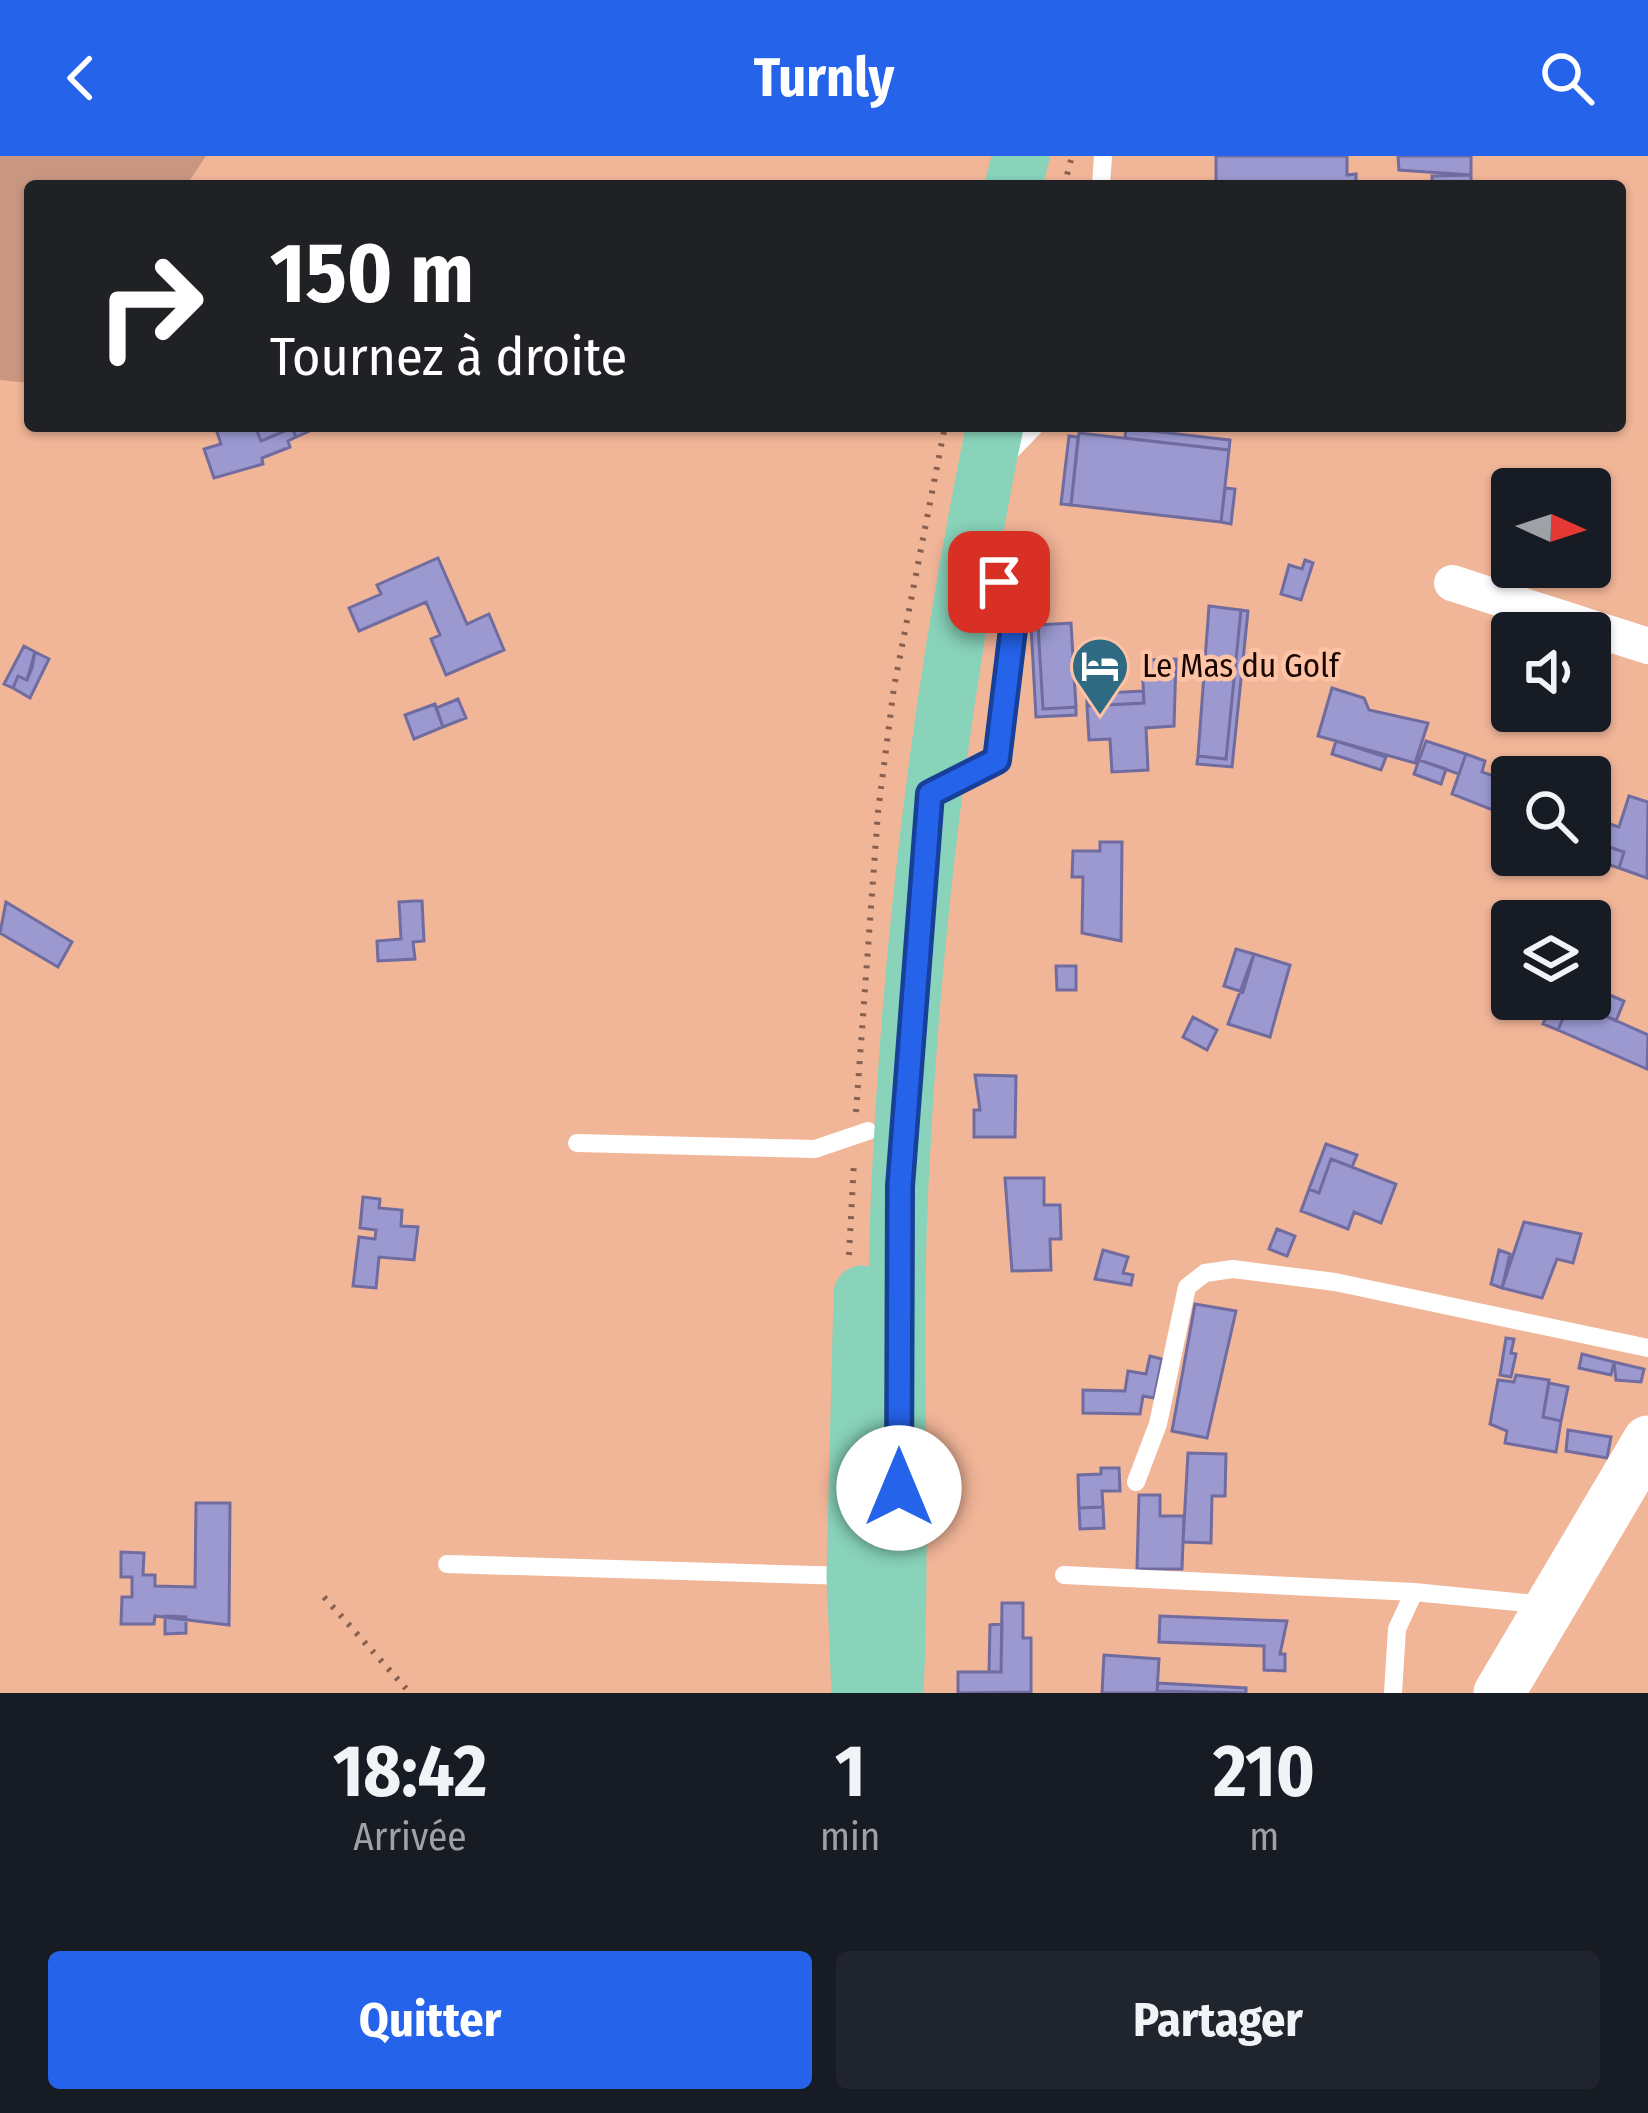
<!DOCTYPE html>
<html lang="fr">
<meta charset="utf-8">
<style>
:root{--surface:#171b24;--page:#20242c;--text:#f1f3f6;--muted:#9ea1a6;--accent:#2563eb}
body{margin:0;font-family:"Fira Sans Condensed",sans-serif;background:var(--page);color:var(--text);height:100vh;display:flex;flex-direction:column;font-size:45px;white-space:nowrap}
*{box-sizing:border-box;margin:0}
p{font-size:39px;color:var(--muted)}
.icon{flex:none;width:66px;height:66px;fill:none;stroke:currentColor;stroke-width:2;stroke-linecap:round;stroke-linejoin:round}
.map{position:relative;height:1537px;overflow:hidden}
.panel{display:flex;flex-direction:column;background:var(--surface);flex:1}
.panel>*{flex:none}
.banner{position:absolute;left:24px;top:24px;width:1602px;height:252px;border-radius:12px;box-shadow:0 3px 9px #0004;background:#202124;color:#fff;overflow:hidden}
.needle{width:78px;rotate:93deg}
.tools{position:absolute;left:1491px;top:312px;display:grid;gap:24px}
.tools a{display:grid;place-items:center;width:120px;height:120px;border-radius:12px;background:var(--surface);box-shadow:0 3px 9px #0004;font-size:60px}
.pin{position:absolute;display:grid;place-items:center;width:102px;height:102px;color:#fff;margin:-51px;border-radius:24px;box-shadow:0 6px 18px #0006}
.me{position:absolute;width:132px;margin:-66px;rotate:0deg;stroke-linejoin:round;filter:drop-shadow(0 0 9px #0008)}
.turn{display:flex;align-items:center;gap:42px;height:252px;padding:0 48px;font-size:54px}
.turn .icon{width:156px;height:156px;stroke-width:2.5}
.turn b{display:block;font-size:84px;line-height:102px}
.eta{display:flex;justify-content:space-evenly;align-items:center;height:204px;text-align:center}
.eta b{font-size:72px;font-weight:700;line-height:84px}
.button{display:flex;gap:24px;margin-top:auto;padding:24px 48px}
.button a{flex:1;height:138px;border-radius:12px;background:var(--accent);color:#fff;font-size:48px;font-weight:700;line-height:138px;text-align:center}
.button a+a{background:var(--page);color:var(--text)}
header{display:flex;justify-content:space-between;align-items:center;height:156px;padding:0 48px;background:var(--accent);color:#fff;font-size:54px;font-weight:700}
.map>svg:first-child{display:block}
</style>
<header><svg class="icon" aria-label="back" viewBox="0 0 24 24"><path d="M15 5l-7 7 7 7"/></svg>Turnly<svg class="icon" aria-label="search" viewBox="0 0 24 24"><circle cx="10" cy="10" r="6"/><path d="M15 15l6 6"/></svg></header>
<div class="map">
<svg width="1648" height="1537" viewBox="0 0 1648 1537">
<rect width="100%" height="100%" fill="#f1b598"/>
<path fill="#c99780" d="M0,0H206L186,30H30V227L0,224Z"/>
<path fill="#9b99d0" stroke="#706ca0" stroke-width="3" d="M1216,0H1347V19L1356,18V30H1216Z
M1398,0H1471V19L1399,14Z
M1471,19V30H1432V20Z
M215,270H255L261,285L292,272L296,281L288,285L290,291L262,302L263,308L214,322L204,293L221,288Z
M255,270H321L296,281L292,272L261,285Z
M1126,272L1230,284L1229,294L1125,282Z
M1079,277L1229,294L1221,366L1071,349Z
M1069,280L1078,281L1071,349L1061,348Z
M1506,321L1547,333H1512V370L1493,364Z
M1225,332L1235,333L1231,368L1221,366Z
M438,402L467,468L489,458L504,494L446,519L431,483L440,479L426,446L359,475L349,452L381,438L377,429Z
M1305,404L1313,407L1301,444L1281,438L1289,409L1302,413Z
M1209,450L1241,454L1226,603L1198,600Z
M1241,454L1248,455L1232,611L1197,608L1198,600L1226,603Z
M1071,467L1076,551L1043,553L1038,469Z
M1031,469H1038L1043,553L1076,551V559L1036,561Z
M24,490L35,496L32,512L27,524L18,520L13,532L4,528Z
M35,496L49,503L30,542L13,532L18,520L27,524Z
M1176,503L1174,570L1146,572L1148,614L1112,616L1110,583L1089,584L1087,550L1144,547L1142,504Z
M1332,532L1364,542L1369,554L1428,567L1415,607L1318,580Z
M1143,535L1144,547L1087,550V538Z
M458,543L466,562L443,571L436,552Z
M435,548L443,571L414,583L405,559Z
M1336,585L1386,601L1381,614L1332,598Z
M1426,585L1466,598L1459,618L1419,604Z
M1466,598L1485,605L1482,616L1502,623L1510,611L1528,616L1512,621V674L1507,672L1511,661L1452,638Z
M1419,604L1446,613L1441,628L1414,618Z
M1629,640L1648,646L1647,722L1619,712L1624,696L1600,688L1607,667L1619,671Z
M1100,686H1122L1121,785L1082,777L1083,721H1072L1073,695H1100Z
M1600,688L1624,696L1619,712L1595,704Z
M415,745H422L424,785L413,786L415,803L378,805L377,785L401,783L399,746Z
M6,746L72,786L58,811L0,777Z
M1236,793L1254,798L1243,836L1224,830Z
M1254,798L1290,809L1270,881L1228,868Z
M1056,810H1076V834H1057Z
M1605,837L1624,845L1616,865L1597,856Z
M1554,843L1571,844L1558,874L1543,868Z
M1571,844L1590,853L1593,848L1599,851L1597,856L1648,879L1647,913L1558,874Z
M1193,861L1217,874L1207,894L1183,881Z
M975,919L1016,920L1015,981H974V954H980Z
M1326,988L1357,999L1352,1011L1331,1003L1319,1037L1309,1033Z
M1331,1003L1396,1028L1381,1067L1354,1056L1348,1073L1301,1055L1309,1033L1319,1037Z
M1005,1022H1044V1049H1060L1061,1083H1050L1051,1114L1012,1115Z
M363,1041L380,1043L379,1052L402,1054L401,1070L418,1071L414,1104L379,1101L376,1132L353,1130L359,1081L375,1083L376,1074L360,1072Z
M1524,1066L1581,1078L1573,1107L1557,1103L1542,1142L1502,1132Z
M1277,1073L1295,1080L1287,1100L1269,1093Z
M1103,1094L1128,1101L1123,1117L1133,1119L1131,1129L1095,1123Z
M1499,1094L1510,1098L1502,1132L1491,1128Z
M1195,1148L1236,1155L1207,1282L1172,1275Z
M1506,1182L1514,1183L1511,1197L1516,1198L1511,1221L1500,1219Z
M1582,1198L1614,1206L1611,1219L1579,1212Z
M1150,1200L1162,1203L1154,1242L1143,1240L1140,1258L1083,1257V1234L1125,1235L1128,1215L1146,1218Z
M1614,1206L1644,1213L1641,1226L1616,1224Z
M1516,1219L1549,1224L1543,1261L1561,1265L1556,1296L1505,1287L1507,1275L1490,1268L1498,1224L1514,1226Z
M1549,1227L1568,1231L1561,1265L1543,1261Z
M1568,1274L1611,1281L1607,1302L1566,1295Z
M1188,1297L1226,1298L1225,1340H1212L1211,1387L1183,1386Z
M1101,1312H1119L1120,1335H1102L1103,1351L1079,1352L1078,1319L1101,1318Z
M1139,1339H1160V1360H1184L1182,1413H1137Z
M196,1347H230L229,1469L155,1460L154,1468H121L122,1441H132V1421H121V1396L144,1397L143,1419H155V1430L195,1431Z
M1103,1351L1104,1372L1080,1373L1079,1352Z
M1002,1447H1023V1482H1031V1536L958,1537V1516H1001Z
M165,1460L186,1461V1477L165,1478Z
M1160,1460L1287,1465L1280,1498H1285V1515L1264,1514V1490L1159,1486Z
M1002,1468L1001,1516H989L990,1469Z
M1104,1499L1159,1503L1157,1535L1194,1537H1102Z
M1158,1527L1246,1532V1537L1157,1535Z"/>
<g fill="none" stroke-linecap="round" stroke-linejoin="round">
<path stroke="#89604f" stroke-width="6" stroke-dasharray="3 9" stroke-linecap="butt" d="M1064,30L1072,0
M856,956L878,656L894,531L945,270
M849,1099L854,1005
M324,1441L410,1537"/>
<path stroke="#fff" stroke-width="18" d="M1101,30L1103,0
M1005,301L1035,270
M946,632L997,604L1015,457L985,398
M577,987L815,993L868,975
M1136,1326L1158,1268L1187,1131L1205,1117L1233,1113L1335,1126L1648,1192
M447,1408L850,1420
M1064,1419L1414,1436
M1393,1537L1397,1473L1414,1436L1546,1449"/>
<path stroke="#fff" stroke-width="36" d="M1452,427L1648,490"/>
<path stroke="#fff" stroke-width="51" d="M1499,1537L1648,1285"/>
<path stroke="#88d3ba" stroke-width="57" d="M1013,30L1021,0
M860,1537L855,1420L862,1138
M895,1537C903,1367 892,1197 900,1027C912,771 943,521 995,270"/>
</g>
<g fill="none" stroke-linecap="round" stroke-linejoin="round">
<g stroke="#184099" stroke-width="30">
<path id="route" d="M899,1332L900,1030L930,638L997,604L1015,457L999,426"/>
</g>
<use href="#route" stroke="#2563eb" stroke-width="21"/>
</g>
<defs>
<g id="hotel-pin" transform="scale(3)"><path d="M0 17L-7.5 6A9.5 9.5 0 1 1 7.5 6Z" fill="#2e6a82" stroke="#fec2a5"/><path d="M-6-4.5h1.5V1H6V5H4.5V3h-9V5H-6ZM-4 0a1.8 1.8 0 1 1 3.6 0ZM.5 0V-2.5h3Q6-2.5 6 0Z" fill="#fff"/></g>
</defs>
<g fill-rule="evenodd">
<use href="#hotel-pin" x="1100" y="510"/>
</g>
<g text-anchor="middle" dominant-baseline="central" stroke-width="9" stroke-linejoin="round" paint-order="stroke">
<g font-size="33" fill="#190600" stroke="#fec2a5" text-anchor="start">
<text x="1142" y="510">Le Mas du Golf</text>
</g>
</g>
</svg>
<div class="tools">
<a><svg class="needle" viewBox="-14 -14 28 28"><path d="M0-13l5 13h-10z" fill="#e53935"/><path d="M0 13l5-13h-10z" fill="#9ea1a6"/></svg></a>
<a><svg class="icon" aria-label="sound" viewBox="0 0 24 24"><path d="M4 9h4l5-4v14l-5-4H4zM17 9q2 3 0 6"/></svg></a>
<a><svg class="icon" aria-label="search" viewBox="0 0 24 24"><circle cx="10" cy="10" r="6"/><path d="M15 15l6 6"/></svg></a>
<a><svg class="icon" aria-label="layers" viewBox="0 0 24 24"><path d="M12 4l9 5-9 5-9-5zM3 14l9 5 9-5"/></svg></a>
</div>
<div class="pin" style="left:999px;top:426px;background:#d93025"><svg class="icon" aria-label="arrive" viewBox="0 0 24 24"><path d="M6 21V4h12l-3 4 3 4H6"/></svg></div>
<svg class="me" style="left:899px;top:1332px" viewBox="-20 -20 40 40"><circle r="19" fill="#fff"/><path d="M0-13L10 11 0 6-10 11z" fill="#2563eb"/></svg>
<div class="banner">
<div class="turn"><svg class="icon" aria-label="right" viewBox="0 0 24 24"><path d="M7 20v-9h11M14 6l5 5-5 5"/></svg><div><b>150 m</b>Tournez à droite</div></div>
</div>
</div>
<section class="panel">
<div class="eta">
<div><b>18:42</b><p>Arrivée</p></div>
<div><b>1</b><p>min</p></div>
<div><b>210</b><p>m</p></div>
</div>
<div class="button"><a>Quitter</a><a>Partager</a></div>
</section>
